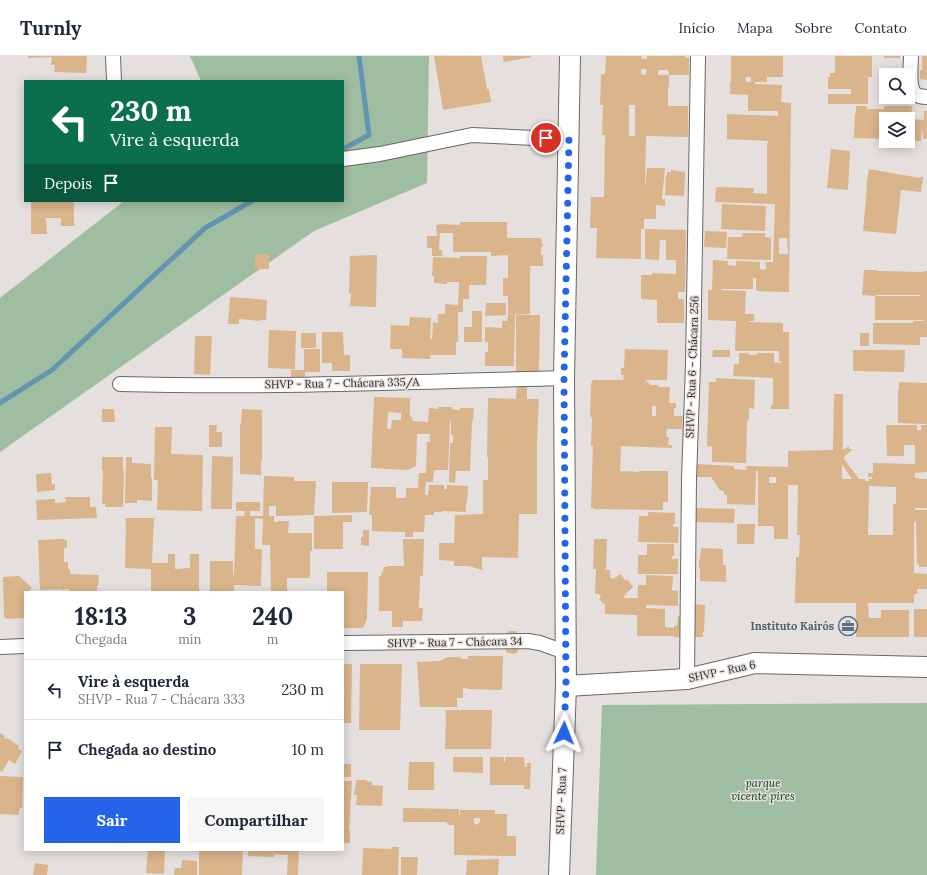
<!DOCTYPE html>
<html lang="pt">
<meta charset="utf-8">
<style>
:root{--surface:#fff;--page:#f6f6f7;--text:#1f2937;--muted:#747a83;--line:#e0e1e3;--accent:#2563eb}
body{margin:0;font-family:Lora,serif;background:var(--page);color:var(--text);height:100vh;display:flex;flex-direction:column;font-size:15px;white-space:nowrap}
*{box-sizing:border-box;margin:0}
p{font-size:13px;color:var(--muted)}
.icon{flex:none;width:22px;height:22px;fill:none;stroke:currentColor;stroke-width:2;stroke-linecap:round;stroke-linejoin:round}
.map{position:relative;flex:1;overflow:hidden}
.drawer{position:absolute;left:24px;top:535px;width:320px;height:260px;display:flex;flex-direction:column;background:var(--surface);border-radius:0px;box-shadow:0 2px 10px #0003}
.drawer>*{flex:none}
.guide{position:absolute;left:24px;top:24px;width:320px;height:122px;border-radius:0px;box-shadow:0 2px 10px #0003;background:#0b6e4f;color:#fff;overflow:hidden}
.tools{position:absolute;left:879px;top:12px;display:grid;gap:8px}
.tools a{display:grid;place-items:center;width:36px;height:36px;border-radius:0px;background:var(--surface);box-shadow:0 2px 10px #0003;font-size:20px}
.pin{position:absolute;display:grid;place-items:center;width:34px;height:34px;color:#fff;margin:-17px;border:2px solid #fff;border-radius:50%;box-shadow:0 1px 4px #0007}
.me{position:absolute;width:44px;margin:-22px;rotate:2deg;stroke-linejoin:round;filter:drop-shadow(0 0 3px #0008)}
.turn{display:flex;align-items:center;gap:14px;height:84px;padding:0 20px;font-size:18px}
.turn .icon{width:52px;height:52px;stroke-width:2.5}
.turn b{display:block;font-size:28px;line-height:34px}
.then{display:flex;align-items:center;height:38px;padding:0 20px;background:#0003;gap:8px;font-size:15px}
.eta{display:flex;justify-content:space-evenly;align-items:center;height:68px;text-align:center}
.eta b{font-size:24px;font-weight:700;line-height:28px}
.button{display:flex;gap:8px;margin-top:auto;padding:8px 20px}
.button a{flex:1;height:46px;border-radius:0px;background:var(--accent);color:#fff;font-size:16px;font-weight:700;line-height:46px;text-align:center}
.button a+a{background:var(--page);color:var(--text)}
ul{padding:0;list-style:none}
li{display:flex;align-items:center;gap:12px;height:60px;padding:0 20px;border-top:1px solid var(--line)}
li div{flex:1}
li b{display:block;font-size:15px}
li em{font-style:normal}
header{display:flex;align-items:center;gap:24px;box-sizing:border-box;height:56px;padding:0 20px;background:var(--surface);border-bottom:1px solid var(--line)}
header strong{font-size:19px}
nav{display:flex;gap:22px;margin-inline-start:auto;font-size:14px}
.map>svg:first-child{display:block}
</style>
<header>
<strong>Turnly</strong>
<nav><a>Início</a><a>Mapa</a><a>Sobre</a><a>Contato</a></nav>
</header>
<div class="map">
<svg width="927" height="819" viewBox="0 0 927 819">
<rect width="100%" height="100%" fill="#e5e0dd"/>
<path fill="#9fbda0" d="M190,0H429L427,127L314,175L0,396V242L124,145H343V25H201Z
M927,647V819H596L602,649Z"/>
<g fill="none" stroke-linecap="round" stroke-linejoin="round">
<path stroke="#6294b3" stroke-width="5" d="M343,93L369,79L359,0
M0,347L52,314L205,172L252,145"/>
</g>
<path fill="#dab48a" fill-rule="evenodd" d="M28,0H87L86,17L54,16L55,9H51L52,1L28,2Z
M434,0H481L487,33H489L491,46L443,54Z
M503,0H531V1L504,6Z
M606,0H642L641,3H647V0H686V2H689V19H669V31H668V50H688V81L646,80L645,133L647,112H665L662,143H665V150L656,149V163H644V173H641V203L596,202L597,172H590L591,141H604L605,79H602L603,49H600L601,18H605ZM641,13H646V19L641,18ZM658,14H668L669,19H658ZM629,49H635V80H629Z
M731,0H783V21H767V26H755V28L782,29L781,46L791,47L789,236L756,235V222H753V233H722V234L746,235L745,258H754V265H749V266L783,267V276H789V353H771V349H773V322L733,320L734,308H739V297H749V299H757V297H774V306L781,307V305H779V295H735L736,265L708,264V234H712L713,204L728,205V209L736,210V205L760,206V213L766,214V206H773L775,148L715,146L716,131L754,132L753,137L767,138V87H768V85L727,83V58L778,60V55H748V39L730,38V26H731ZM746,21H751V26H746ZM779,182H787L788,198H779Z
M835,0H872V21H868V48H828V38H851V33H828V21H830V17H835Z
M884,0H900V2H884Z
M922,0H927V24L920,23V14H922Z
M856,50H867V53H884V50H912L911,62L902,61V63H886V83L854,82L855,57H856Z
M924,55H927V83H923L922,71L921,85H910L911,63L923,64V63H924Z
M831,93L850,95L848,134L827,132Z
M869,113L920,122V121H923L921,136L901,134L896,178L863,175L867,131H866Z
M671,114L685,116V120L684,140L665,139L666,119L667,120V116H671Z
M31,145H74V170H61V162H46L47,178H31Z
M722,148L766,150L765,175L721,173Z
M460,166H507V182H541L543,191H541V199H543V210H530V258L508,259V240H503V222H508V199L491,200V196H453V177H440L439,194H442V200H432V192H427V180H437L436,169H439V168L460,169Z
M645,173L686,174L685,236H678V243H684V267H657V244L641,243V219H652V217L676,218V204H666V184H660L659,204L645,203Z
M705,175L727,176L726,192L704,191Z
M743,177H765V181L771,182V204L727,203L728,181H742Z
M255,198H269V213H254Z
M377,199L376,251L350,250L351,238H349L350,200Z
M460,200H487L486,229H459V226H447V228L434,227V220H432L433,201L460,202Z
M864,214H877V215L924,216V215H927V281H920V289L873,288V267H913V265H924V264H875V240L862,239ZM876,239H920V240H876Z
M459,229H469V243H463V256H458V286H456V299H430V303L402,302V293H390L391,269L409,270L410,261L431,262L430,283H432L433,266L438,267V258H445V248L458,249Z
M230,241L267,244L266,264H260V265L239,263V268H228Z
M486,247H506V259L485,260Z
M472,255H482V286H464V271H472Z
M508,259H515L514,309V310H485V296H488V286H485V271L502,272V265H507Z
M516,259H540L539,316H516Z
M269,274L296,275L295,313L268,312Z
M322,276H343L344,299H350V315H332V307H322Z
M301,277H316V292H301Z
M860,277H869V290H860Z
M195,280H212L210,319L194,318Z
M304,293H320V316H305V323H291V314H304Z
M625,293L668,294L667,324H645L651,329H658V331H670L669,347H676V352H674V360H683L682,373H667L666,381H669L668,389H672V392L621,390L620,415L639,416V415H668V446H663V454L594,453V452H591L593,389L591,390L592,362L590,360L591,328L593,324H623L624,319H621V312H624ZM652,350H656V360H652Z
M713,294H730V301H712Z
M853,294H905L904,316L853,315Z
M716,322L755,324L754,353L749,352V363L747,366L746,407L712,406V391L707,390L709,326H716Z
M517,325L527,329V343H539L537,385V458H519L518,502L482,501V514L469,510H454V505L439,504V487H454L455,459L483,458V424H488V401H487L488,342L516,343Z
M899,326L927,327V368L898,367V334H899Z
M834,338H843V394L849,390V393H853L844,401V403L859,423H865V425H869V423H872V421H868V417H873V407L915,408V389H904V400H887L886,369H917V374H921V369H927V416L915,417V422H918V423H927V452H915V454H927V511H919V508H917L916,466H914V517L927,518V533H917V538H914V547H868L869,562H881V554H909V581H856V547H795L796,501H799L800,479H797L798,429H788V483H774V470H758V415H756L755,449L727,448V439H724V435L719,434V433L711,421H696V408L734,410V413L746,414L747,410L788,411V395L833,394ZM842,408L852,423H842ZM769,421H776V427H769ZM869,430L896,431V448H893V479H868Z
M374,341L410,342V357H409L413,365L428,366L429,352L438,353V351H452V353L460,354V352H474L473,365H472L470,415H456L455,427L449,426L450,387H453V379H451V364H450L448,414H434L433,426H426L425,439H428L429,429H444V433H447V429L468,430L467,447H466V456L442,455V456H434V459H425L424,476H413V481H405V476L372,475V459H369L371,431H396V442H406V432H418L419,417H426L427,386H430V378H417L416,410L407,414L371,412ZM388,356L401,357V364H392L391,373H387Z
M102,353H114L115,366H102Z
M242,353L262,354V405H261V419L240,418V368H241Z
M209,369H217L216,376H222V391H209Z
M155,371H172L171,398L203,399L202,455L157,454L158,424H154Z
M212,400L233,401L232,453H211Z
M102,401H123V415H124L123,451H105V448H102L103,414H102Z
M126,401H132V407L151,408V421L152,422V445L137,444V447H125Z
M51,417L52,429L55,428V434L37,436L36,418Z
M264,420L294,421V425H316L314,459L276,460V450H269V460H274V466H278V465H289L288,477H312V495H310V522H287V536H271L270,489H262L263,463L255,462V493H262L261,530L234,529V536H210V505H233V519H234L236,460H263Z
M332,426H368L367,456L332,457Z
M65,441H90V451H96L97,462L37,464L36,444L55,443V447L66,446Z
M236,446H260V455H250V460H244L245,455H236Z
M695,452L735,453L734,467L695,466Z
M648,456L675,457V468H673V471H679L678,487L638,486L639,460H648Z
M352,459V466H343V493H314V460Z
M126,462H154L152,507H168V498H175V513L190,512V498H199V536H151V513L125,512Z
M737,468H755L754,488H737Z
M363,474H369V490L361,489V481H363Z
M64,483V484H67V492H64V506H68V513H70V518L99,519L98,530H97V536H69V533L62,534V533L40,534L38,484Z
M403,483H424L423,520H420L419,552H423L422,565H403V571H392V555H379V520H381L384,511H387V510H404Z
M594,483H607L606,514H610V521L613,523L620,518L626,525L627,523L633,531L623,541L624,542H638V529H646V519L673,520L672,534L678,535V550L646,549V552L665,553V571L674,572V570H677L678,560H683L694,548L705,549L704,576H703V581H674V580H637V559L605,558V549L599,543L601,541L599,538H595L596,513H593Z
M647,488H674V500H672V503H678V518H638V499H647Z
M701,492L723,493V509H726V526L700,525V512H699V503H700Z
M327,516H368L367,563L363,572H343V536H327Z
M19,520L32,532L28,536H25V562L7,563L4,561L3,521Z
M914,553H927V581H914Z
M509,575H516L517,576L518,596L513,598L506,596L507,577Z
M468,600H503L502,634L467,633V632H463V642H457V651H420L417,606L440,605L448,601H461V603H468Z
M343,608H352L351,667H343Z
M360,608H402L400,674H359Z
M446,654H492L491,693H445Z
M0,677L5,680L4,682L6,683L7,682L19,690L18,693L22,695L15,708L9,704L2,716L0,715Z
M453,701H483V717L453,716Z
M490,701H504V706H505V701H524L525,711H527V707H531L530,733H524V729H490Z
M409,706H434V734H408Z
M343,708H351V721H343Z
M0,720L23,721L22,752H20V754H19V759L0,758Z
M356,724H366V725L372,726V729L383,730L382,750L356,749L357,739H354V734H355Z
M343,725H352L349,774H350V787H343Z
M403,752L459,753V759H460V754H495V758H507V780H516V800L454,799V769H449L446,766H403ZM474,762H480V766L477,769L474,767Z
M392,791H399L398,819H362L363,792L391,793Z
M148,794H165L164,818L146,817Z
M199,794H243L242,819H199Z
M248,794H299L298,819H287L288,799L274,798V801L248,800Z
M401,801H418L417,819H401Z
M499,803L498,819H466L467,804Z
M182,804L197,805V819H174L175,812H181Z
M35,807L48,809L47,819H33Z"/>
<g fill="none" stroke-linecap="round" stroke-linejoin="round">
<g stroke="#6c6765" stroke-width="16">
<path id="street" d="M113,0L114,25
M911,0C911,9 908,31 915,38C918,40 923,41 927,41
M343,103L380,98L472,79L534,82H569
M120,328C268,332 416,326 564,322
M343,587L528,585L540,587L565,596
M0,591L25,590
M687,623L689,423L693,308L698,0"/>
</g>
<g stroke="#6c6765" stroke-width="22">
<path id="secondary" d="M566,630L687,623L755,607L927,611
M559,819L566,630L564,322L570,0"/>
</g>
<use href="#street" stroke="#fff" stroke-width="14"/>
<use href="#secondary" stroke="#fff" stroke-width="20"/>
</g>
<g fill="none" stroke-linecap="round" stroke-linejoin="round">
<path stroke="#2563eb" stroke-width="7" stroke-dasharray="0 12.6" d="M546,82H569L564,322L566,630L564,677"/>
</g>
<defs>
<g id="office-ring" transform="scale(1)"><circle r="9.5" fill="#e5e0dd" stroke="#5c6f8a" stroke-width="1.5"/><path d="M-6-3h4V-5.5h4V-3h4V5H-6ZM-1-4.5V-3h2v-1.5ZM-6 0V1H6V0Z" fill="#5c6f8a"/></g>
</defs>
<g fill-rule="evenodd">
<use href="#office-ring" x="848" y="570"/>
</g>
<g text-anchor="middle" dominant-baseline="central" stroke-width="3" stroke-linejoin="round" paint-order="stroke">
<g font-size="11" fill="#2b2928" stroke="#e5e0dd">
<text transform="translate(692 311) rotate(-88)">SHVP - Rua 6 - Chácara 256</text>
<text transform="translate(342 327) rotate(-1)">SHVP - Rua 7 - Chácara 335/A</text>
<text transform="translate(455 586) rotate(-1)">SHVP - Rua 7 - Chácara 34</text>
<text transform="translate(722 615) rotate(-12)">SHVP - Rua 6</text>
<text transform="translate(561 745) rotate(-88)">SHVP - Rua 7</text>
</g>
<g font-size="11" font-weight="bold" fill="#4e5e75" stroke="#e5e0dd" text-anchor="end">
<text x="834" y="570">Instituto Kairós</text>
</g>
<g font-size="11" font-style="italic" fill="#05330c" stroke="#e5e0dd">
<text x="763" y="727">parque<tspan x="763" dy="13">vicente pires</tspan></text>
</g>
</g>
</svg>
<div class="tools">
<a><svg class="icon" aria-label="search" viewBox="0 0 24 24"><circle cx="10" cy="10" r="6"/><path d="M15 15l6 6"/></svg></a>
<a><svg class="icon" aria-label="layers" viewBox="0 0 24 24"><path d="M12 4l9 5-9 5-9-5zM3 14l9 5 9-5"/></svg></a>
</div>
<div class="pin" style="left:546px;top:82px;background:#d93025"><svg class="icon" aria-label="arrive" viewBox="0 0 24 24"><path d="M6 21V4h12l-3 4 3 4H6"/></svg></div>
<svg class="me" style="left:564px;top:677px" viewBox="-20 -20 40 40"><path d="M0-17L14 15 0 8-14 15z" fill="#2563eb" stroke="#fff" stroke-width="4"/></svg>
<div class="guide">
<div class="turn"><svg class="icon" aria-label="left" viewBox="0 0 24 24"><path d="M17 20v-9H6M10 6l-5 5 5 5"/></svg><div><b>230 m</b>Vire à esquerda</div></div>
<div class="then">Depois<svg class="icon" aria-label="arrive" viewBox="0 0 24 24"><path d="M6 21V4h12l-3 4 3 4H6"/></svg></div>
</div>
<section class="drawer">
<div class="eta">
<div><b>18:13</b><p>Chegada</p></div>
<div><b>3</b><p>min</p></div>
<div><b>240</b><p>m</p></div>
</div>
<ul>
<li><svg class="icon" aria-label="left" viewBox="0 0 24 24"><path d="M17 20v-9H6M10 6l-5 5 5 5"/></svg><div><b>Vire à esquerda</b><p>SHVP - Rua 7 - Chácara 333</p></div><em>230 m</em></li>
<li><svg class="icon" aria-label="arrive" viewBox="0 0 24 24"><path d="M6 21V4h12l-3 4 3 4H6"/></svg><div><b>Chegada ao destino</b></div><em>10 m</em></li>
</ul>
<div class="button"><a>Sair</a><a>Compartilhar</a></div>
</section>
</div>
